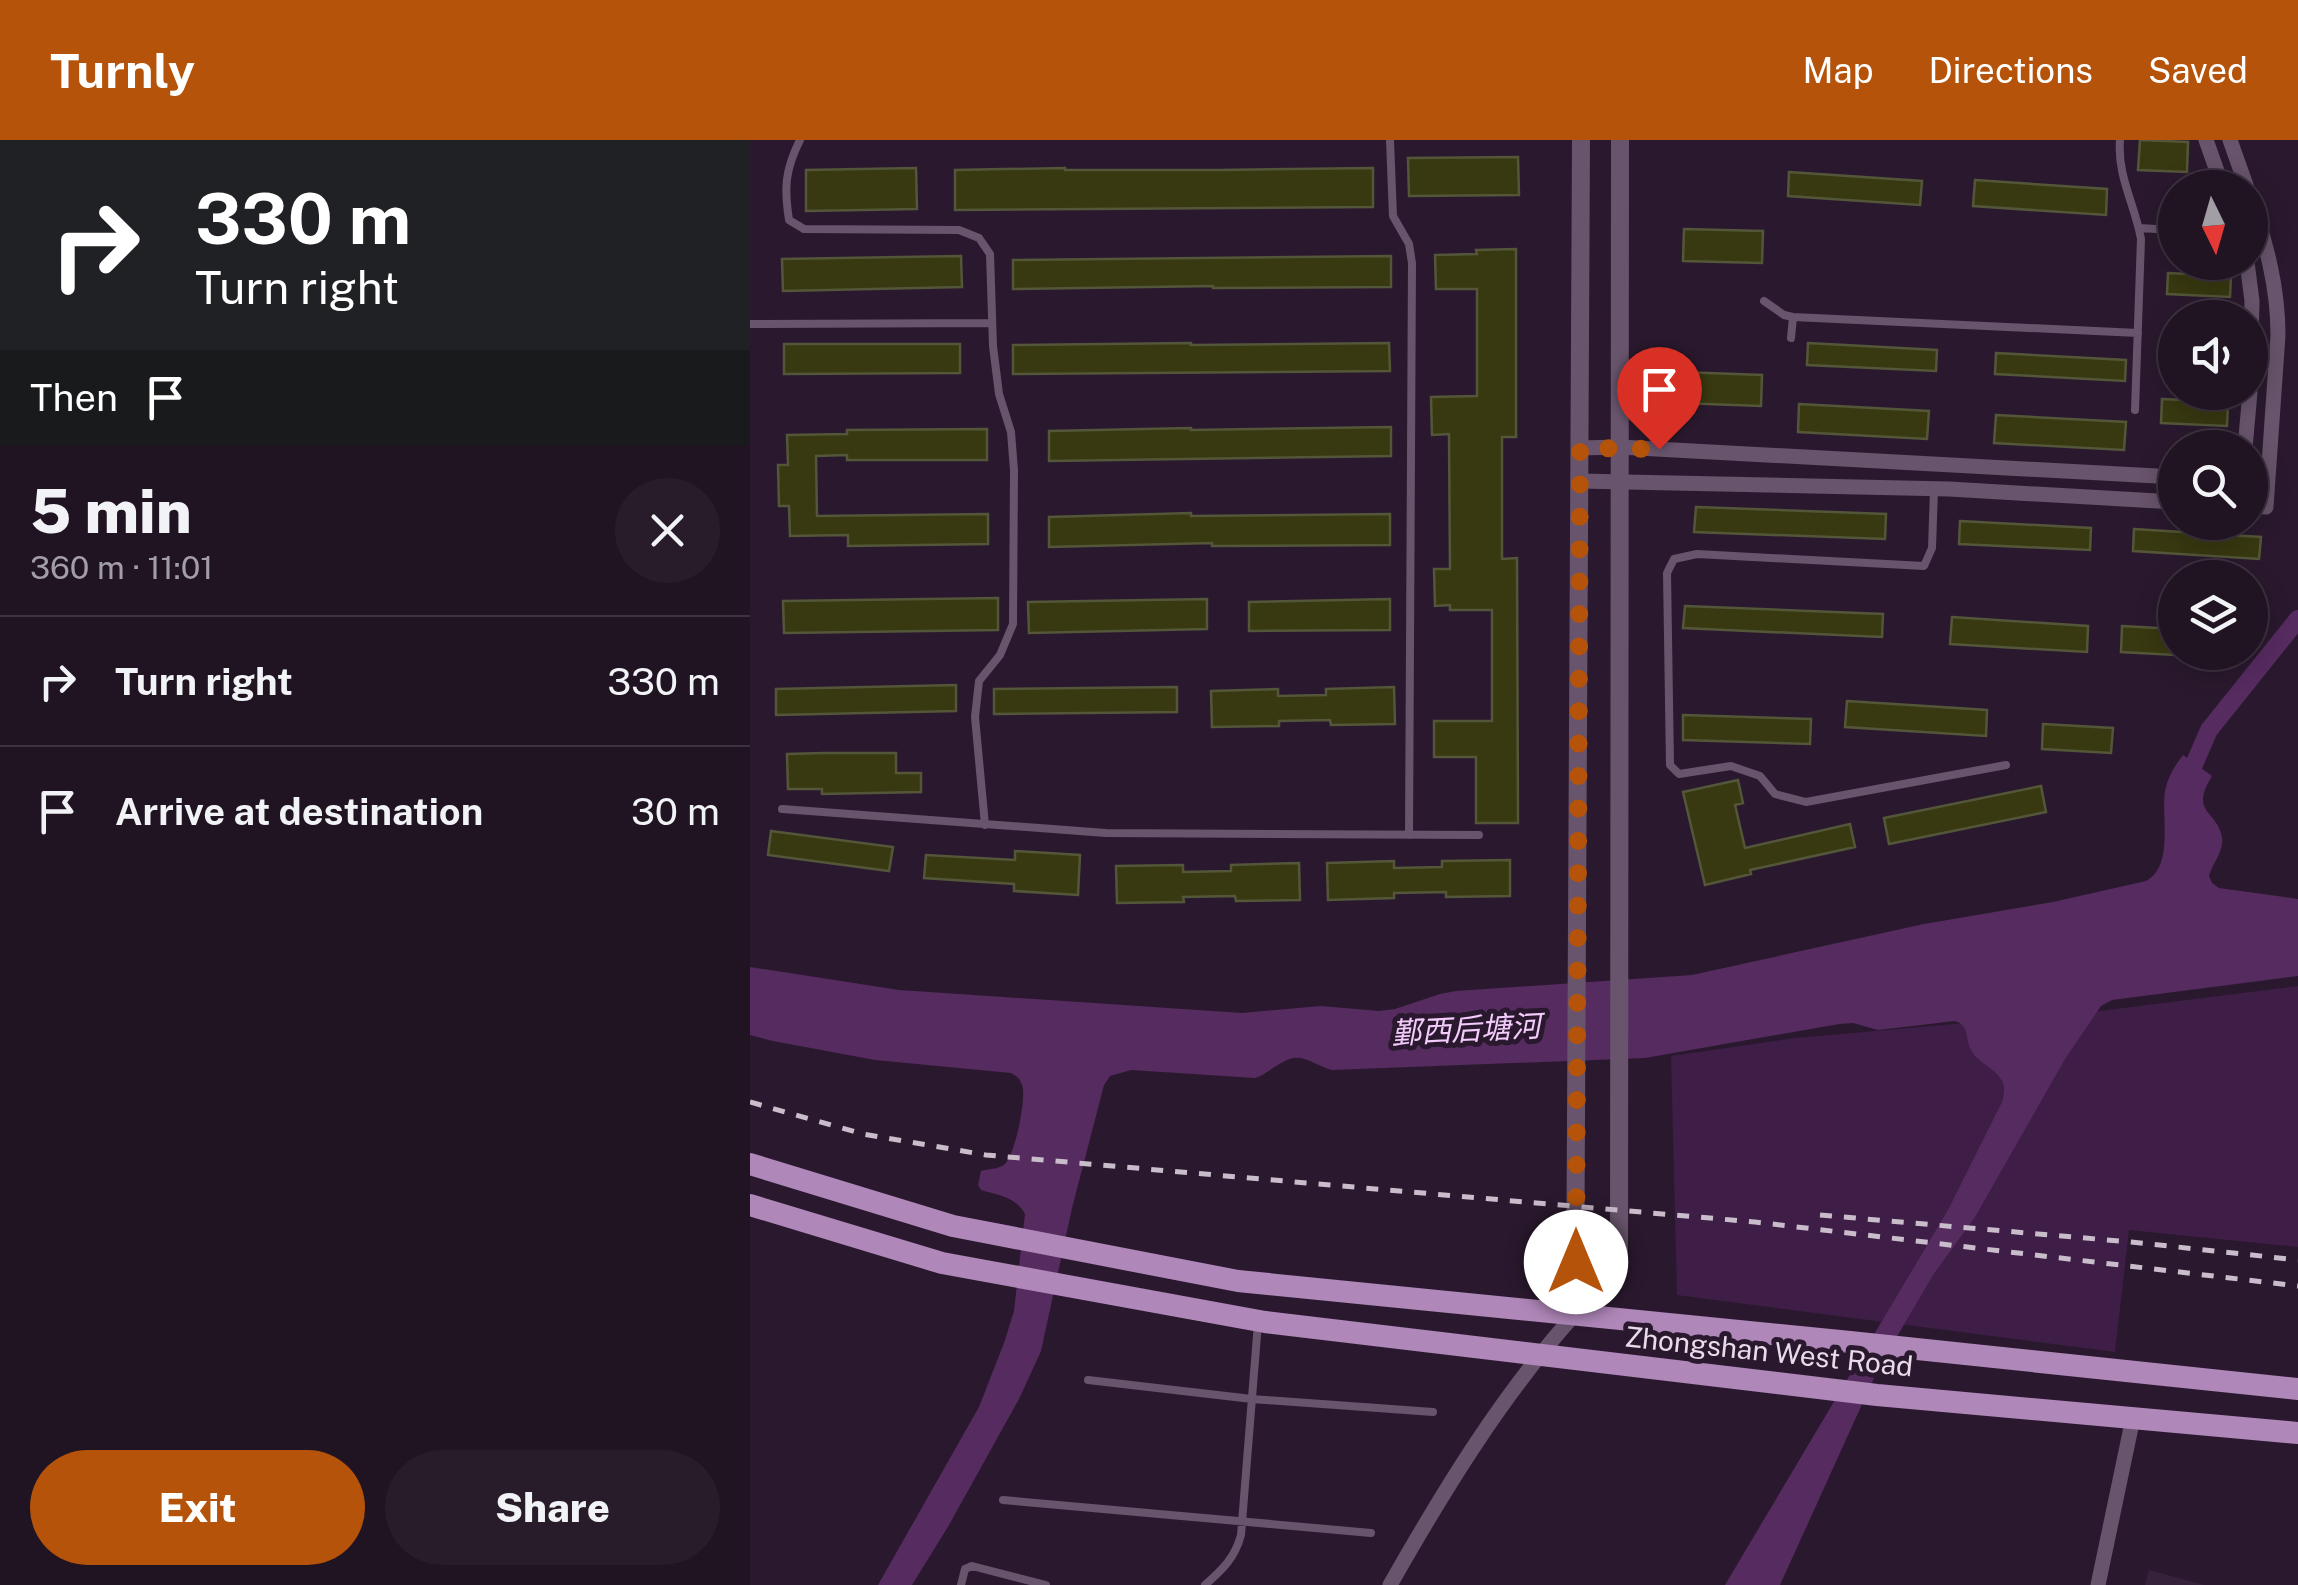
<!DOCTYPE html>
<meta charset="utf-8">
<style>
:root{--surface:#201322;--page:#281c2a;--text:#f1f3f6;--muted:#a29ea5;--line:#3d3240;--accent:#b45309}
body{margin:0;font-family:"Public Sans","Noto Sans SC",sans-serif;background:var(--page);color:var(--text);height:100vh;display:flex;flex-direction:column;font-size:38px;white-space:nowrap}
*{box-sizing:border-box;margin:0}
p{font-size:32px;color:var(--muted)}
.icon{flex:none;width:55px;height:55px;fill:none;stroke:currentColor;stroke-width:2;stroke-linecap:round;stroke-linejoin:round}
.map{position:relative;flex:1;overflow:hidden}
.panel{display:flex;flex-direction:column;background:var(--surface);width:750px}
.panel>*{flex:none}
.banner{background:#202124;color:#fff;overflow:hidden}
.needle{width:65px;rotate:175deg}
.fabs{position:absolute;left:1408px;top:30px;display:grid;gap:20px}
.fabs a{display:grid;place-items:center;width:110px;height:110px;border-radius:50%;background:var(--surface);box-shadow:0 5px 25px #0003,0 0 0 2px var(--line);font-size:50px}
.pin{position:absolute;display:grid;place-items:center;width:85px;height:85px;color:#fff;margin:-102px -42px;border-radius:50% 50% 50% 0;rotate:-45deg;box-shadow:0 0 10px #0007}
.pin .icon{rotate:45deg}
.me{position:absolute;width:110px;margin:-55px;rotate:0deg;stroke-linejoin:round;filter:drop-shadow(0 0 8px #0008)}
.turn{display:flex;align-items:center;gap:35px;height:210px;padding:0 30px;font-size:45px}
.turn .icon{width:130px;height:130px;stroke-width:2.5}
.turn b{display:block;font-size:70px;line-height:85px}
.then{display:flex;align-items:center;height:95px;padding:0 30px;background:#0003;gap:20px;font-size:38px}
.round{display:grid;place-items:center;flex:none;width:105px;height:105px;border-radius:52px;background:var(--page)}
.summary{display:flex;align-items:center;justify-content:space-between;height:170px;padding:0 30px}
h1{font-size:60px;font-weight:800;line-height:75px}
.cta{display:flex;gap:20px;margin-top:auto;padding:20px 30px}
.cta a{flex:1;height:115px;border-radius:60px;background:var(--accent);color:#fff;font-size:40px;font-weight:800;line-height:115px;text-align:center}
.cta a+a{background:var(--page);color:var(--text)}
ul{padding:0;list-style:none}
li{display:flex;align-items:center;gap:30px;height:130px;padding:0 30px;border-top:2px solid var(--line)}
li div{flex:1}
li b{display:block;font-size:38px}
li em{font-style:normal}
header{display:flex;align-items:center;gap:60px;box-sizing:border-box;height:140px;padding:0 50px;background:var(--accent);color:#fff}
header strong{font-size:48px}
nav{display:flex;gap:55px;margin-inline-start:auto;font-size:35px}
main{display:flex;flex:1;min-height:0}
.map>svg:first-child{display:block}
</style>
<header>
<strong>Turnly</strong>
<nav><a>Map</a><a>Directions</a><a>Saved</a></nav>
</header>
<main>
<section class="panel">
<div class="banner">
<div class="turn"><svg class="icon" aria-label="right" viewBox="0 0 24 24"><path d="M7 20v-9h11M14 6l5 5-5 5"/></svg><div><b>330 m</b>Turn right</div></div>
<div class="then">Then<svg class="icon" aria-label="arrive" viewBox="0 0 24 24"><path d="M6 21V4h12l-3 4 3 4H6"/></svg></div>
</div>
<div class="summary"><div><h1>5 min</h1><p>360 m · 11:01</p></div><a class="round"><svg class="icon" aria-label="close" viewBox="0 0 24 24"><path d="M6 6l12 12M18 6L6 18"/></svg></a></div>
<ul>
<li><svg class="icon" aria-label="right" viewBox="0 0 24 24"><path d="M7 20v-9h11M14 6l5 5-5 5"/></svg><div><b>Turn right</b></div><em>330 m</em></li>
<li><svg class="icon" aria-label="arrive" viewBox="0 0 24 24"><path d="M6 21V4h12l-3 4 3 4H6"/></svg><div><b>Arrive at destination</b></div><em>30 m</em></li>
</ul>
<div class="cta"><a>Exit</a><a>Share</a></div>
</section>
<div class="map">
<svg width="1548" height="1445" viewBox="0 0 1548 1445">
<rect width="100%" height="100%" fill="#2a192e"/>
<path fill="#37223c" d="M1399,1430L1454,1445H1395Z"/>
<path fill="#3e1e46" d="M1548,846V1107L1379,1090L1365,1212L927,1155L921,916L1046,898L1342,872Z"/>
<path fill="#562b60" d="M1433,615L1462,636C1439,673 1467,670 1472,697C1474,712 1463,722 1459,736L1462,743L1469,748L1548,759V836L1362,860L1351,866L1315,919L1225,1077L1183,1135L1128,1229L1030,1445H975L1198,1070L1252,962C1254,954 1256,945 1250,938C1242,926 1226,922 1220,908C1215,895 1219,886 1205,881L1128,890L1103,883L1089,884L895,918L582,930C571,927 561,920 551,918C535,915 520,933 505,938L381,930L360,936L354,945L322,1068L291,1211L269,1259L199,1385L162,1445H128L229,1267L254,1203L264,1171L275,1074C266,1057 248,1055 231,1050L228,1045L231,1031C238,1029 248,1029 254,1025C265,1017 277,956 272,945C269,937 267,937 261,933L125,920L23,901L0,895V827L149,850L492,873L571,866L629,871L645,869L690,854L706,851L942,835L1174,784L1303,762L1396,741C1424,726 1411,678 1415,651C1418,637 1425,625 1433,615Z"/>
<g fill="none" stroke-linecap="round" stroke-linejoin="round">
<path stroke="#562b60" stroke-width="18" d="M1436,643L1459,590L1548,479"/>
</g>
<path fill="#383911" stroke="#545639" stroke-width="2.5" d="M1390,0L1438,2L1437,32L1388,30Z
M768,17L769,55L659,56L658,18Z
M166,28L167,69L56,71V30Z
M315,28V30H470L623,28V67L205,70V30Z
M1039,32L1172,41L1170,65L1038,56Z
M1225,40L1357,49L1356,75L1223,66Z
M934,89L1013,91L1012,123L933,121Z
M766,109V297H752V419L767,418L768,683H726V617H684V581H742V470H700V465L685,466L684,429H700L699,294L682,295L681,257L727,256V149H686L685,115L727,114L726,110Z
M211,116L212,147L33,151L32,119Z
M641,116V147L463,148V146L263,149V120Z
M1418,133L1481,136L1480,157L1417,154Z
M441,203V205L639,203L640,231L263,234V205Z
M1058,203L1187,210L1186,231L1057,225Z
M34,204H210V233L34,234Z
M1246,213L1376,220L1375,241L1245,234Z
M931,232L1012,235L1011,266L930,263Z
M1412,259L1478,262L1477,286L1411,283Z
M1049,264L1179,271L1177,299L1048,292Z
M1246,275L1376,282L1374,310L1244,303Z
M641,287V316L299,321V291L441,288V290Z
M237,289V320H97V315L66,316L67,376L238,374V404L98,406V395L40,396L39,366H29L28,325H38L37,295L97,294V290Z
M946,367L1136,374L1135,399L944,392Z
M441,373V376L640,374V405L462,406V403L299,407V377Z
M1210,381L1341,388L1340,410L1209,404Z
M1384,389L1511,397L1509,419L1383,411Z
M248,458V490L34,493L33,461Z
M457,459V489L279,493L278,462Z
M640,459V490L499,491V462Z
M935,466L1133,474L1132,497L933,488Z
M1202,477L1338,486L1337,512L1200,504Z
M1372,486L1425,489V515L1371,512Z
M206,545V571L26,575V549Z
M427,547V572L244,574V549Z
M644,547L645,584L581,585L580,580L529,581V586L462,587L461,551L528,549V556L576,555V549Z
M1097,561L1237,570L1236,596L1095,587Z
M933,575L1061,579L1060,604L933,600Z
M1293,584L1363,588L1361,613L1292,609Z
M75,613H146V633H171V652L72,654V649H38L37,614Z
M988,640L993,663L985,665L995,708L1100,684L1105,707L1000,730L1001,734L955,745L933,652Z
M1291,646L1296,672L1139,704L1134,678Z
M21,691L143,707L139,731L18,715Z
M265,711L330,715L328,755L264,751V744L174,738L176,715L265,720Z
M760,720V756L696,757V752L644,753V758L578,760L577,723L644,721V728L692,727V721Z
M549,723L550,760L486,761L485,756L433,757L434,762L367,763L366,726L433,725V732L481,731V725Z"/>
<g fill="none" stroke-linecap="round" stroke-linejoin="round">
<path stroke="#68546c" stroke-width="8" d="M50,0C35,30 34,48 39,80L54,89L209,90L229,98L240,114L243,206L249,254L261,292L264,330L263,484L250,515L229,541L225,577L235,685
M640,0L643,76L659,104L662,123L659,695
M1370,0C1367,36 1385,65 1391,99L1385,270
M1389,88L1425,90
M1014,161L1034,175L1043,177L1388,193
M0,184L242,183
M1041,198L1043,177
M1184,350L1182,408L1174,426L947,414L924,419L917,433L920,625L929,634L981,626L1010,636L1025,654L1056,662L1256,625
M32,669L356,693L729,695
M338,1240L502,1259L683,1272
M253,1360L621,1393
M211,1445L215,1429L222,1426L296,1445
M455,1445C472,1430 485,1418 491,1395L508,1183"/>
<path stroke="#68546c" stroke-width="15" d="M1456,0L1473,48
M1480,0L1497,48
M1500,57C1516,102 1528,147 1528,195L1516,367L1500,366
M1497,122L1502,161L1500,249
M830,308L869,307L1425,337
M1495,308L1500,252
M829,341L1199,349L1425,362
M640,1445C694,1350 752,1255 825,1174
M1348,1445L1383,1278"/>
<path stroke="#68546c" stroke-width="18" d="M825,1174L869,1122L870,0
M825,1174L831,0"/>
<path stroke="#af87b9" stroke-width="22" d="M0,1024L203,1086L488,1141L1100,1202L1548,1249
M0,1065L192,1123L515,1182L1127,1255L1548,1293"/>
<path stroke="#c9bccb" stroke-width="5" stroke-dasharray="12 12" stroke-linecap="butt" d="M0,962L113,994L236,1015L1005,1082L1548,1146
M1070,1075L1381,1102L1548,1120"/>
</g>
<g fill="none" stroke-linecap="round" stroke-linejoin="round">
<path stroke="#b45309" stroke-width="18" stroke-dasharray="0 32.4" d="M826,1122L830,308L909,309"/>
</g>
<g text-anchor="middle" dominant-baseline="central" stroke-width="10" stroke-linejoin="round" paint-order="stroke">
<g font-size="28" fill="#e8dcea" stroke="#2a192e">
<text transform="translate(1019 1211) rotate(6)">Zhongshan West Road</text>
</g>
<g font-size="30" font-style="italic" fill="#f3ccfc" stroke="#2a192e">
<text transform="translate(716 889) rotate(-3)">鄞西后塘河</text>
</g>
</g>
</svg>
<div class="fabs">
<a><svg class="needle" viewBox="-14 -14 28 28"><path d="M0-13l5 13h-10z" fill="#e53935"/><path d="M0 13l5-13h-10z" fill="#a29ea5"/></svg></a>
<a><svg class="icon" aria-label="sound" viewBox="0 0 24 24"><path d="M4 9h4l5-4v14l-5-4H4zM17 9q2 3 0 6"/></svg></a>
<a><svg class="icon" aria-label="search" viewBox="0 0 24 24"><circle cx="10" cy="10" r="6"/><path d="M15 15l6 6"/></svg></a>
<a><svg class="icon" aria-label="layers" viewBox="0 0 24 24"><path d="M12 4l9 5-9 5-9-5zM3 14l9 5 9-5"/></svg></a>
</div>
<div class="pin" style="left:909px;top:309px;background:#d93025"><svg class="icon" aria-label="arrive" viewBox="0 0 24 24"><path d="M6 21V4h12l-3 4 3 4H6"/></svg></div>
<svg class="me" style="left:826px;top:1122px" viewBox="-20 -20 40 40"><circle r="19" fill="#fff"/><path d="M0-13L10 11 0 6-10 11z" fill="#b45309"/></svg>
</div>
</main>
